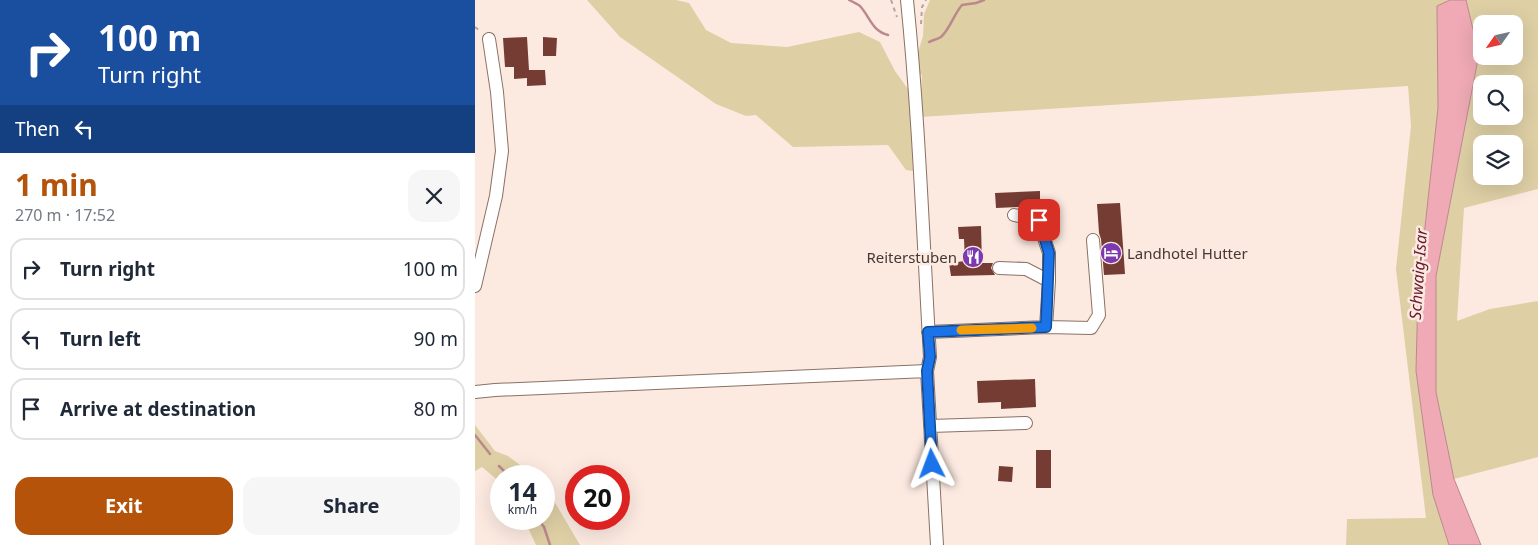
<!DOCTYPE html>
<meta charset="utf-8">
<style>
:root{--surface:#fff;--page:#f6f6f7;--text:#1f2937;--muted:#747a83;--line:#e0e1e3;--accent:#b45309}
body{margin:0;font-family:"Noto Sans",sans-serif;background:var(--page);color:var(--text);height:100vh;display:flex;flex-direction:column;font-size:19px;white-space:nowrap}
*{box-sizing:border-box;margin:0}
p{font-size:16px;color:var(--muted)}
.icon{flex:none;width:28px;height:28px;fill:none;stroke:currentColor;stroke-width:2;stroke-linecap:round;stroke-linejoin:round}
.map{position:relative;flex:1;overflow:hidden}
.panel{display:flex;flex-direction:column;background:var(--surface);width:475px}
.panel>*{flex:none}
.top-card{background:#1a4fa0;color:#fff;overflow:hidden}
.needle{width:32px;rotate:236deg}
.fabs{position:absolute;left:998px;top:15px;display:grid;gap:10px}
.fabs a{display:grid;place-items:center;width:50px;height:50px;border-radius:10px;background:var(--surface);box-shadow:0 5px 20px #0002;font-size:25px}
.speed{position:absolute;left:15px;top:465px;display:flex;gap:10px;font-size:25px;font-weight:700;text-align:center}
.speed>*{display:grid;place-content:center;width:65px;height:65px;border-radius:50%;background:var(--surface);box-shadow:0 5px 20px #0002;line-height:1}
.speed small{font-size:12px;font-weight:400}
.speed .limit{border:8px solid #d22;background:#fff;color:#111}
.pin{position:absolute;display:grid;place-items:center;width:42px;height:42px;color:#fff;margin:-21px;border-radius:10px;box-shadow:0 2px 8px #0006}
.me{position:absolute;width:55px;margin:-28px;rotate:357deg;stroke-linejoin:round;filter:drop-shadow(0 0 4px #0008)}
.turn{display:flex;align-items:center;gap:18px;height:105px;padding:0 15px;font-size:22px}
.turn .icon{width:65px;height:65px;stroke-width:2.5}
.turn b{display:block;font-size:35px;line-height:42px}
.then{display:flex;align-items:center;height:48px;padding:0 15px;background:#0003;gap:10px;font-size:19px}
.round{display:grid;place-items:center;flex:none;width:52px;height:52px;border-radius:15px;background:var(--page)}
.summary{display:flex;align-items:center;justify-content:space-between;height:85px;padding:0 15px}
h1{font-size:30px;font-weight:700;line-height:38px;color:var(--accent)}
.button{display:flex;gap:10px;margin-top:auto;padding:10px 15px}
.button a{flex:1;height:58px;border-radius:15px;background:var(--accent);color:#fff;font-size:20px;font-weight:700;line-height:58px;text-align:center}
.button a+a{background:var(--page);color:var(--text)}
ul{padding:0;list-style:none}
li{display:flex;align-items:center;gap:15px;height:62px;margin:0 10px 8px;padding:0 5px;border:2px solid var(--line);border-radius:15px}
li div{flex:1}
li b{display:block;font-size:19px}
li em{font-style:normal}
main{display:flex;flex:1;min-height:0}
.map>svg:first-child{display:block}
</style>
<main>
<section class="panel">
<div class="top-card">
<div class="turn"><svg class="icon" aria-label="right" viewBox="0 0 24 24"><path d="M7 20v-9h11M14 6l5 5-5 5"/></svg><div><b>100 m</b>Turn right</div></div>
<div class="then">Then<svg class="icon" aria-label="left" viewBox="0 0 24 24"><path d="M17 20v-9H6M10 6l-5 5 5 5"/></svg></div>
</div>
<div class="summary"><div><h1>1 min</h1><p>270 m · 17:52</p></div><a class="round"><svg class="icon" aria-label="close" viewBox="0 0 24 24"><path d="M6 6l12 12M18 6L6 18"/></svg></a></div>
<ul>
<li><svg class="icon" aria-label="right" viewBox="0 0 24 24"><path d="M7 20v-9h11M14 6l5 5-5 5"/></svg><div><b>Turn right</b></div><em>100 m</em></li>
<li><svg class="icon" aria-label="left" viewBox="0 0 24 24"><path d="M17 20v-9H6M10 6l-5 5 5 5"/></svg><div><b>Turn left</b></div><em>90 m</em></li>
<li><svg class="icon" aria-label="arrive" viewBox="0 0 24 24"><path d="M6 21V4h12l-3 4 3 4H6"/></svg><div><b>Arrive at destination</b></div><em>80 m</em></li>
</ul>
<div class="button"><a>Exit</a><a>Share</a></div>
</section>
<div class="map">
<svg width="1063" height="545" viewBox="0 0 1063 545">
<rect width="100%" height="100%" fill="#fceae1"/>
<path fill="#decfa5" fill-rule="evenodd" d="M112,0H201L214,3L231,30L256,43L312,47L384,32L405,42L420,71L435,92L438,171L431,170L413,145L318,147L281,115L271,116L241,104L145,37Z
M455,0H975L962,6L963,108L943,291L941,371L958,495L974,545H871L872,519L951,518L921,269L936,126L933,86L445,117L447,75L441,72L442,56L448,36L449,14Z
M991,0H1063V189L989,208L982,321L1015,309L1063,301V457L979,479L961,392V276L1004,54ZM1006,24H1039V56H1006ZM1006,84H1039V116H1006ZM1006,144H1039V176H1006Z
M0,425L20,451L33,456L60,476H26V483L7,467L0,471Z
M69,484L105,545H61L49,519H69Z"/>
<path fill="#efaab5" stroke="#bc888e" d="M975,0H991L1004,54L961,276V392L979,479L1006,545H974L958,495L941,371L943,291L963,108L962,6Z"/>
<g fill="none" stroke-linecap="round" stroke-linejoin="round">
<path stroke="#bc888e" stroke-width="2.5" d="M374,0C378,2 382,4 385,6C395,17 397,31 413,35
M454,42C458,40 463,39 466,37C475,29 479,14 487,5L501,3L509,0
M0,435L15,454
M24,466L34,476
M63,519L69,527L75,545"/>
</g>
<path fill="#753c34" d="M52,37L54,70H70L71,85L52,86V78L39,79V67H30L28,38Z
M68,37L82,38L81,56H68Z
M565,191V206L521,208L520,193Z
M645,203L650,274L629,275L626,239L624,233L622,204Z
M506,226L507,263H518L516,268L520,275L476,276L474,263L490,261L489,239H484L483,227Z
M560,379L561,407L526,409V402L503,403L502,381Z
M561,450H576V488H561Z
M524,466L538,467L537,482L523,481Z"/>
<g fill="none" stroke-linecap="round" stroke-linejoin="round">
<g stroke="#8a7163" stroke-width="14">
<path id="minor" d="M432,0C444,119 448,238 455,357L452,371L462,545
M539,215L563,220L574,253V281
M0,286L21,196L27,151L22,92L14,39
M571,327L616,328L624,315L618,240
M453,332L571,327L574,281L551,269L524,268
M0,392L20,390L452,371
M455,426L551,423"/>
</g>
<path stroke="#b5a59e" stroke-width="2" stroke-dasharray="4 4" stroke-linecap="butt" d="M416,0L422,17
M446,24L447,7L451,0
M0,27L6,32"/>
<use href="#minor" stroke="#fff" stroke-width="12"/>
</g>
<g fill="none" stroke-linecap="round" stroke-linejoin="round">
<g stroke="#114b97" stroke-width="12">
<path id="route" d="M457,464L452,371L455,357L453,332L571,327L574,253L564,220"/>
</g>
<use href="#route" stroke="#1a73e8" stroke-width="9"/>
<path stroke="#f59e0b" stroke-width="9" d="M486,330L557,328"/>
</g>
<defs>
<g id="hotel-disc" transform="scale(1.125)"><circle r="9.5" fill="#7c3aae" stroke="#fceae1"/><path d="M-6-4.5h1.5V1H6V5H4.5V3h-9V5H-6ZM-4 0a1.8 1.8 0 1 1 3.6 0ZM.5 0V-2.5h3Q6-2.5 6 0Z" fill="#fff"/></g>
<g id="restaurant-disc" transform="scale(1.125)"><circle r="9.5" fill="#7c3aae" stroke="#fceae1"/><path d="M-5-6h1v4h1v-4h1v4h1v-4h1v5L-1.5 .5V6h-2V.5L-5-1ZM5-6V6H3V1.5H1.5Q1.5-4 5-6Z" fill="#fff"/></g>
</defs>
<g fill-rule="evenodd">
<use href="#hotel-disc" x="636" y="253"/>
<use href="#restaurant-disc" x="498" y="257"/>
</g>
<g text-anchor="middle" dominant-baseline="central" stroke-width="5" stroke-linejoin="round" paint-order="stroke">
<g font-size="15" fill="#443832" stroke="#fceae1" text-anchor="start">
<text x="652" y="253">Landhotel Hutter</text>
<text x="482" y="257" text-anchor="end">Reiterstuben</text>
</g>
<g font-size="16" font-style="italic" fill="#67182e" stroke="#fceae1">
<text transform="translate(943 274) rotate(-86)">Schwaig-Isar</text>
</g>
</g>
</svg>
<div class="fabs">
<a><svg class="needle" viewBox="-14 -14 28 28"><path d="M0-13l5 13h-10z" fill="#e53935"/><path d="M0 13l5-13h-10z" fill="#747a83"/></svg></a>
<a><svg class="icon" aria-label="search" viewBox="0 0 24 24"><circle cx="10" cy="10" r="6"/><path d="M15 15l6 6"/></svg></a>
<a><svg class="icon" aria-label="layers" viewBox="0 0 24 24"><path d="M12 4l9 5-9 5-9-5zM3 14l9 5 9-5"/></svg></a>
</div>
<div class="speed"><div>14<small>km/h</small></div><div class="limit">20</div></div>
<div class="pin" style="left:564px;top:220px;background:#d93025"><svg class="icon" aria-label="arrive" viewBox="0 0 24 24"><path d="M6 21V4h12l-3 4 3 4H6"/></svg></div>
<svg class="me" style="left:457px;top:464px" viewBox="-20 -20 40 40"><path d="M0-17L14 15 0 8-14 15z" fill="#1a73e8" stroke="#fff" stroke-width="4"/></svg>
</div>
</main>
